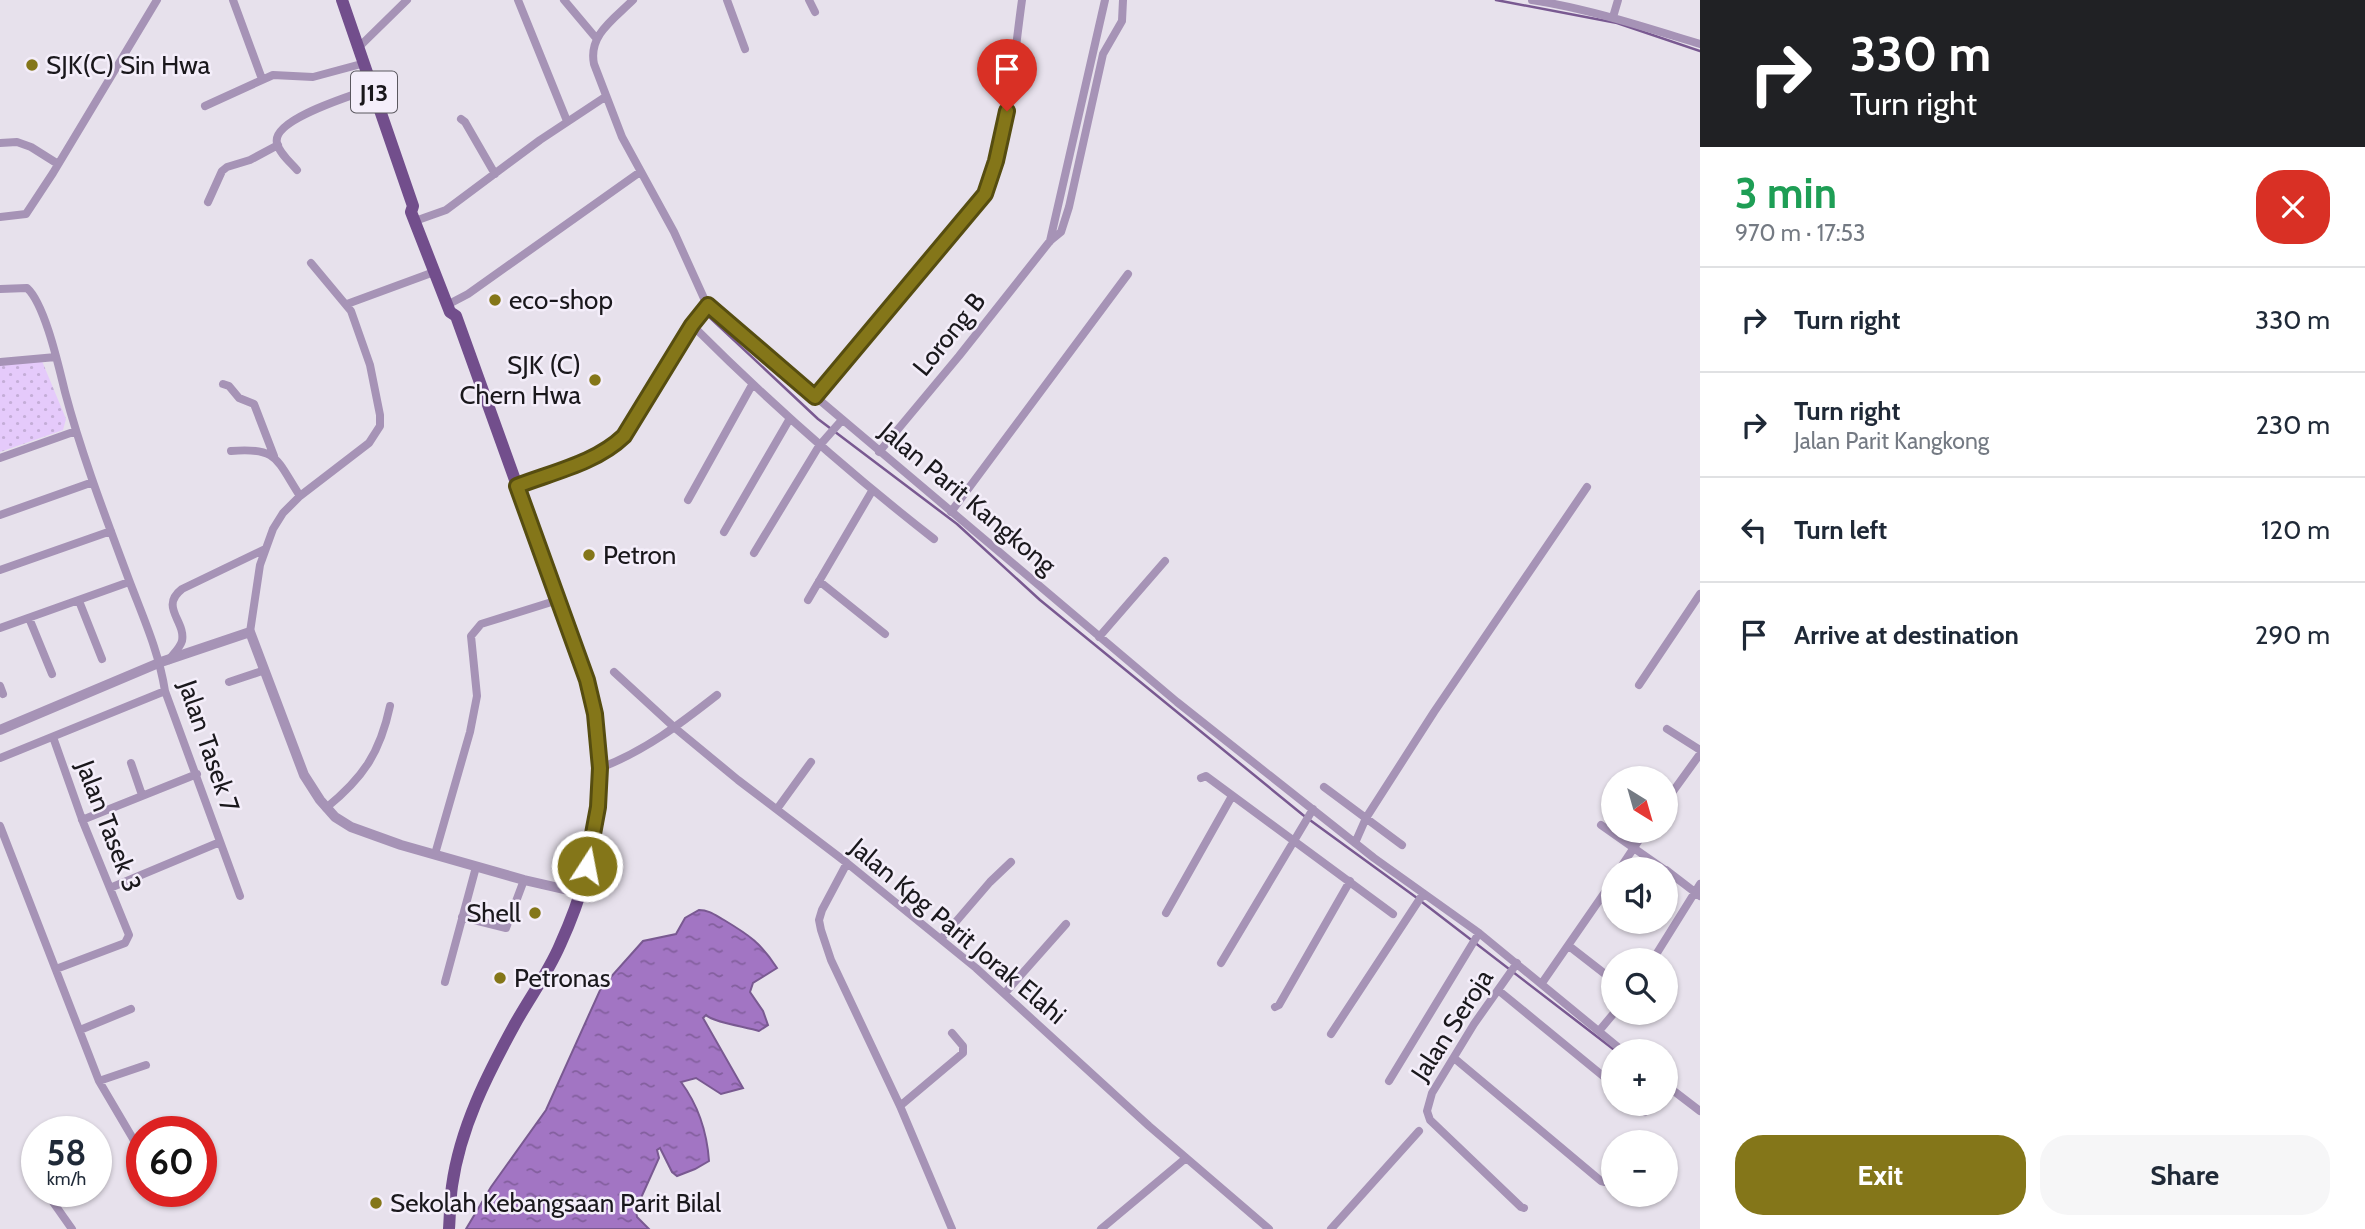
<!DOCTYPE html>
<meta charset="utf-8">
<style>
:root{--surface:#fff;--page:#f6f6f7;--text:#1f2937;--muted:#747a83;--line:#e0e1e3;--accent:#847619}
body{margin:0;font-family:Cabin,sans-serif;background:var(--page);color:var(--text);height:100vh;display:flex;flex-direction:column;font-size:26px;white-space:nowrap}
*{box-sizing:border-box;margin:0}
p{font-size:23px;color:var(--muted)}
.icon{flex:none;width:38px;height:38px;fill:none;stroke:currentColor;stroke-width:2;stroke-linecap:round;stroke-linejoin:round}
.map{position:relative;flex:1;overflow:hidden}
.sheet{display:flex;flex-direction:column;background:var(--surface);width:665px}
.sheet>*{flex:none}
.hud{background:#202124;color:#fff;overflow:hidden}
.needle{width:46px;rotate:143deg}
.tools{position:absolute;left:1601px;top:766px;display:grid;gap:14px}
.tools a{display:grid;place-items:center;width:77px;height:77px;border-radius:50%;background:var(--surface);box-shadow:0 2px 5px #0004;font-size:35px}
.speed{position:absolute;left:21px;top:1116px;display:flex;gap:14px;font-size:35px;font-weight:700;text-align:center}
.speed>*{display:grid;place-content:center;width:91px;height:91px;border-radius:50%;background:var(--surface);box-shadow:0 2px 5px #0004;line-height:1}
.speed small{font-size:18px;font-weight:400}
.speed .limit{border:10px solid #d22;background:#fff;color:#111}
.pin{position:absolute;display:grid;place-items:center;width:60px;height:60px;color:#fff;margin:-72px -30px;border-radius:50% 50% 50% 0;rotate:-45deg;box-shadow:0 0 7px #0007}
.pin .icon{rotate:45deg}
.me{position:absolute;width:77px;margin:-38px;rotate:11deg;stroke-linejoin:round;filter:drop-shadow(0 0 5px #0008)}
.turn{display:flex;align-items:center;gap:24px;height:147px;padding:0 35px;font-size:32px}
.turn .icon{width:91px;height:91px;stroke-width:2.5}
.turn b{display:block;font-size:49px;line-height:60px}
.round{display:grid;place-items:center;flex:none;width:74px;height:74px;border-radius:28px;background:var(--page)}
.summary{display:flex;align-items:center;justify-content:space-between;height:119px;padding:0 35px}
h1{font-size:42px;font-weight:700;line-height:52px;color:#1e9e55}
.primary-button{display:flex;gap:14px;margin-top:auto;padding:14px 35px}
.primary-button a{flex:1;height:80px;border-radius:28px;background:var(--accent);color:#fff;font-size:28px;font-weight:700;line-height:80px;text-align:center}
.primary-button a+a{background:var(--page);color:var(--text)}
ul{padding:0;list-style:none}
li{display:flex;align-items:center;gap:21px;height:105px;padding:0 35px;border-top:2px solid var(--line)}
li div{flex:1}
li b{display:block;font-size:26px}
li em{font-style:normal}
main{display:flex;flex:1;min-height:0}
.map>svg:first-child{display:block}
</style>
<main>
<div class="map">
<svg width="1700" height="1229" viewBox="0 0 1700 1229">
<defs>
<pattern id="park-dots" width="8" height="8" patternUnits="userSpaceOnUse" patternTransform="scale(1.75)"><rect width="8" height="8" fill="#e5cafb"/><path d="M2 2h.1M6 6h.1" fill="none" stroke="#c4add7" stroke-width="1.8" stroke-linecap="round"/></pattern>
<pattern id="water-ripples" width="26" height="14" patternUnits="userSpaceOnUse" patternTransform="scale(1.75)"><rect width="26" height="14" fill="#a275c3"/><path d="M2 4q2-2 4 0t4 0M15 11q2-2 4 0t4 0" fill="none" stroke="#835f9e"/></pattern>
</defs>
<rect width="100%" height="100%" fill="#e7e1ec"/>
<path fill="url(#park-dots)" d="M42,361L66,419L63,430L0,452V365Z"/>
<path fill="url(#water-ripples)" stroke="#795991" stroke-width="2" d="M699,910C709,910 715,915 724,920C749,935 761,943 777,968L753,983L750,992L763,1011L768,1025L759,1031C747,1027 712,1022 706,1015L703,1018L743,1088L721,1094L696,1078L681,1082C698,1105 707,1132 709,1161L695,1169L677,1176L672,1172L660,1148L657,1150L659,1158L636,1209L637,1217L649,1229H466L491,1187L546,1110L601,988L643,941L676,934L685,918Z"/>
<g fill="none" stroke-linecap="round" stroke-linejoin="round">
<path stroke="#795991" stroke-width="2.5" d="M1496,0L1617,23L1700,51
M706,314L818,419L957,524L1040,600L1303,815L1417,898
M1422,902L1617,1052"/>
<path stroke="#a693b6" stroke-width="8" d="M233,0L262,79
M518,0L567,121
M564,0L596,38
M633,0C614,19 588,35 594,64L622,137L674,232L707,305L1177,702L1374,858L1479,933L1624,1052
M727,0L745,49
M809,0L815,12
M1532,0C1590,9 1644,27 1700,44
M1613,17L1618,0
M359,47L407,0
M205,106L273,75L313,77L365,63
M461,119L465,122L495,174
M0,143L17,142L31,147L58,164
M297,170C291,163 279,153 277,143C271,119 354,95 373,88
M208,202L222,171L227,167L250,160L278,145
M0,217L26,214L53,173L157,0
M415,221L446,210L540,140L605,97
M1050,241L1105,0
M0,289L27,288C45,304 59,368 65,392C82,456 106,518 129,580C143,617 159,652 165,691L240,896
M347,304L434,272
M447,305L468,294L640,172
M692,325C769,402 848,472 934,539
M0,362L56,357
M223,384L229,386L239,398L254,404L274,456
M815,397L985,194C1009,133 1013,64 1022,0
M231,451C278,447 276,459 300,496
M879,452L959,356L1050,241L1061,232L1069,207L1103,54L1122,21L1123,0
M0,458L76,431
M517,486C553,472 596,463 624,436L692,325L707,305
M688,500L752,385
M951,512L1128,274
M0,515L93,482
M724,532L789,420
M754,553L819,446L842,420
M0,570L111,531
M819,581L885,634
M808,600L872,491
M79,601L102,659
M29,618L52,674
M0,628L129,582
M250,632L260,565L273,529L283,513L300,496L369,443L380,426V415L370,365L351,311L311,263
M1099,637L1165,561
M169,660C173,654 180,648 182,641C186,621 159,607 182,589L263,550
M614,672L675,728L738,780L847,863L976,968L1149,1126L1269,1229
M229,682L265,670
M1639,685L1700,594
M0,686L3,694
M1667,729L1700,750
M53,737L83,822L129,935L125,943L56,969
M0,758L165,691
M131,763L142,795
M600,768C645,751 680,724 717,695
M1201,778L1206,776L1393,914
M1324,787L1402,845
M1666,801L1700,754
M326,808C363,778 380,753 390,706
M777,809L811,762
M82,820L197,774
M1601,825L1665,870
M0,826L99,1081L142,1154
M1355,843L1366,818L1434,712L1587,487
M435,854L470,732L477,696L471,636L481,624L558,600
M847,863L822,910L819,920L821,930L831,960L900,1106L952,1229
M1619,870L1645,831
M1666,870L1700,896
M110,888L220,842
M1166,913L1232,796
M462,917L506,928L524,880
M941,939L990,882L1011,862
M1569,946L1614,981
M1652,961L1700,884
M1221,963L1313,809
M1517,963L1474,1024L1432,1093L1427,1111L1430,1120L1521,1207L1524,1208
M445,982L476,867
M1542,983L1614,879
M1498,990L1614,1085
M1005,993L1066,924
M1275,1007L1279,1005L1350,881
M80,1030L131,1009
M1599,1031L1614,1013
M1331,1034L1423,894
M1454,1058L1601,1181L1605,1182
M99,1081L146,1065
M1389,1081L1479,933
M1666,1085L1700,1111
M1637,1104L1645,1112
M900,1106L963,1053V1046L952,1033
M48,1195L72,1229
M1101,1229L1186,1158
M1331,1229L1419,1131"/>
<path stroke="#a693b6" stroke-width="10" d="M0,730L161,662L250,632L304,775L320,800L335,817L351,827L401,845L524,880L581,893"/>
<path stroke="#724e8c" stroke-width="12" d="M342,0L413,206L411,212L450,312L456,316L578,655C612,755 604,849 560,945C548,973 530,997 515,1024C487,1075 460,1128 452,1186C450,1200 450,1215 449,1229"/>
</g>
<g fill="none" stroke-linecap="round" stroke-linejoin="round">
<g stroke="#564d10" stroke-width="18">
<path id="route" d="M587,866L598,807L600,768L595,714L587,680L517,486C553,472 596,463 624,436L692,325L708,305L815,397L985,194L996,161L1007,111"/>
</g>
<use href="#route" stroke="#847619" stroke-width="12"/>
</g>
<g fill="#847619" stroke="#f4eefa" stroke-width="2.5">
<circle cx="32" cy="65" r="7"/>
<circle cx="495" cy="300" r="7"/>
<circle cx="595" cy="380" r="7"/>
<circle cx="589" cy="555" r="7"/>
<circle cx="535" cy="913" r="7"/>
<circle cx="500" cy="978" r="7"/>
<circle cx="376" cy="1203" r="7"/>
</g>
<g text-anchor="middle" dominant-baseline="central" stroke-width="5" stroke-linejoin="round" paint-order="stroke">
<rect fill="#f4eefa" stroke="#5b585f" stroke-width="2" x="351" y="71.5" width="46" height="41" rx="5"/>
<g font-size="24" font-weight="bold" fill="#1a181c">
<text x="374" y="92">J13</text>
</g>
<g font-size="26" fill="#1a181c" stroke="#f4eefa" text-anchor="start">
<text x="46" y="65">SJK(C) Sin Hwa</text>
<text x="509" y="300">eco-shop</text>
<text x="581" y="365" text-anchor="end">SJK (C)<tspan x="581" dy="30">Chern Hwa</tspan></text>
<text x="603" y="555">Petron</text>
<text x="521" y="913" text-anchor="end">Shell</text>
<text x="514" y="978">Petronas</text>
<text x="390" y="1203">Sekolah Kebangsaan Parit Bilal</text>
</g>
<g font-size="26" fill="#1a181c" stroke="#f4eefa">
<text transform="translate(949 334) rotate(-51)">Lorong B</text>
<text transform="translate(968 498) rotate(40)">Jalan Parit Kangkong</text>
<text transform="translate(209 746) rotate(71)">Jalan Tasek 7</text>
<text transform="translate(109 826) rotate(69)">Jalan Tasek 3</text>
<text transform="translate(958 931) rotate(40)">Jalan Kpg Parit Jorak Elahi</text>
<text transform="translate(1452 1025) rotate(-57)">Jalan Seroja</text>
</g>
</g>
</svg>
<div class="tools">
<a><svg class="needle" viewBox="-14 -14 28 28"><path d="M0-13l5 13h-10z" fill="#e53935"/><path d="M0 13l5-13h-10z" fill="#747a83"/></svg></a>
<a><svg class="icon" aria-label="sound" viewBox="0 0 24 24"><path d="M4 9h4l5-4v14l-5-4H4zM17 9q2 3 0 6"/></svg></a>
<a><svg class="icon" aria-label="search" viewBox="0 0 24 24"><circle cx="10" cy="10" r="6"/><path d="M15 15l6 6"/></svg></a>
<a>+</a>
<a>−</a>
</div>
<div class="speed"><div>58<small>km/h</small></div><div class="limit">60</div></div>
<div class="pin" style="left:1007px;top:111px;background:#d93025"><svg class="icon" aria-label="arrive" viewBox="0 0 24 24"><path d="M6 21V4h12l-3 4 3 4H6"/></svg></div>
<svg class="me" style="left:587px;top:866px" viewBox="-20 -20 40 40"><circle r="17" fill="#847619" stroke="#fff" stroke-width="3"/><path d="M0-11L8 9 0 5-8 9z" fill="#fff"/></svg>
</div>
<section class="sheet">
<div class="hud">
<div class="turn"><svg class="icon" aria-label="right" viewBox="0 0 24 24"><path d="M7 20v-9h11M14 6l5 5-5 5"/></svg><div><b>330 m</b>Turn right</div></div>
</div>
<div class="summary"><div><h1>3 min</h1><p>970 m · 17:53</p></div><a class="round" style="background:#d93025;color:#fff"><svg class="icon" aria-label="close" viewBox="0 0 24 24"><path d="M6 6l12 12M18 6L6 18"/></svg></a></div>
<ul>
<li><svg class="icon" aria-label="right" viewBox="0 0 24 24"><path d="M7 20v-9h11M14 6l5 5-5 5"/></svg><div><b>Turn right</b></div><em>330 m</em></li>
<li><svg class="icon" aria-label="right" viewBox="0 0 24 24"><path d="M7 20v-9h11M14 6l5 5-5 5"/></svg><div><b>Turn right</b><p>Jalan Parit Kangkong</p></div><em>230 m</em></li>
<li><svg class="icon" aria-label="left" viewBox="0 0 24 24"><path d="M17 20v-9H6M10 6l-5 5 5 5"/></svg><div><b>Turn left</b></div><em>120 m</em></li>
<li><svg class="icon" aria-label="arrive" viewBox="0 0 24 24"><path d="M6 21V4h12l-3 4 3 4H6"/></svg><div><b>Arrive at destination</b></div><em>290 m</em></li>
</ul>
<div class="primary-button"><a>Exit</a><a>Share</a></div>
</section>
</main>
